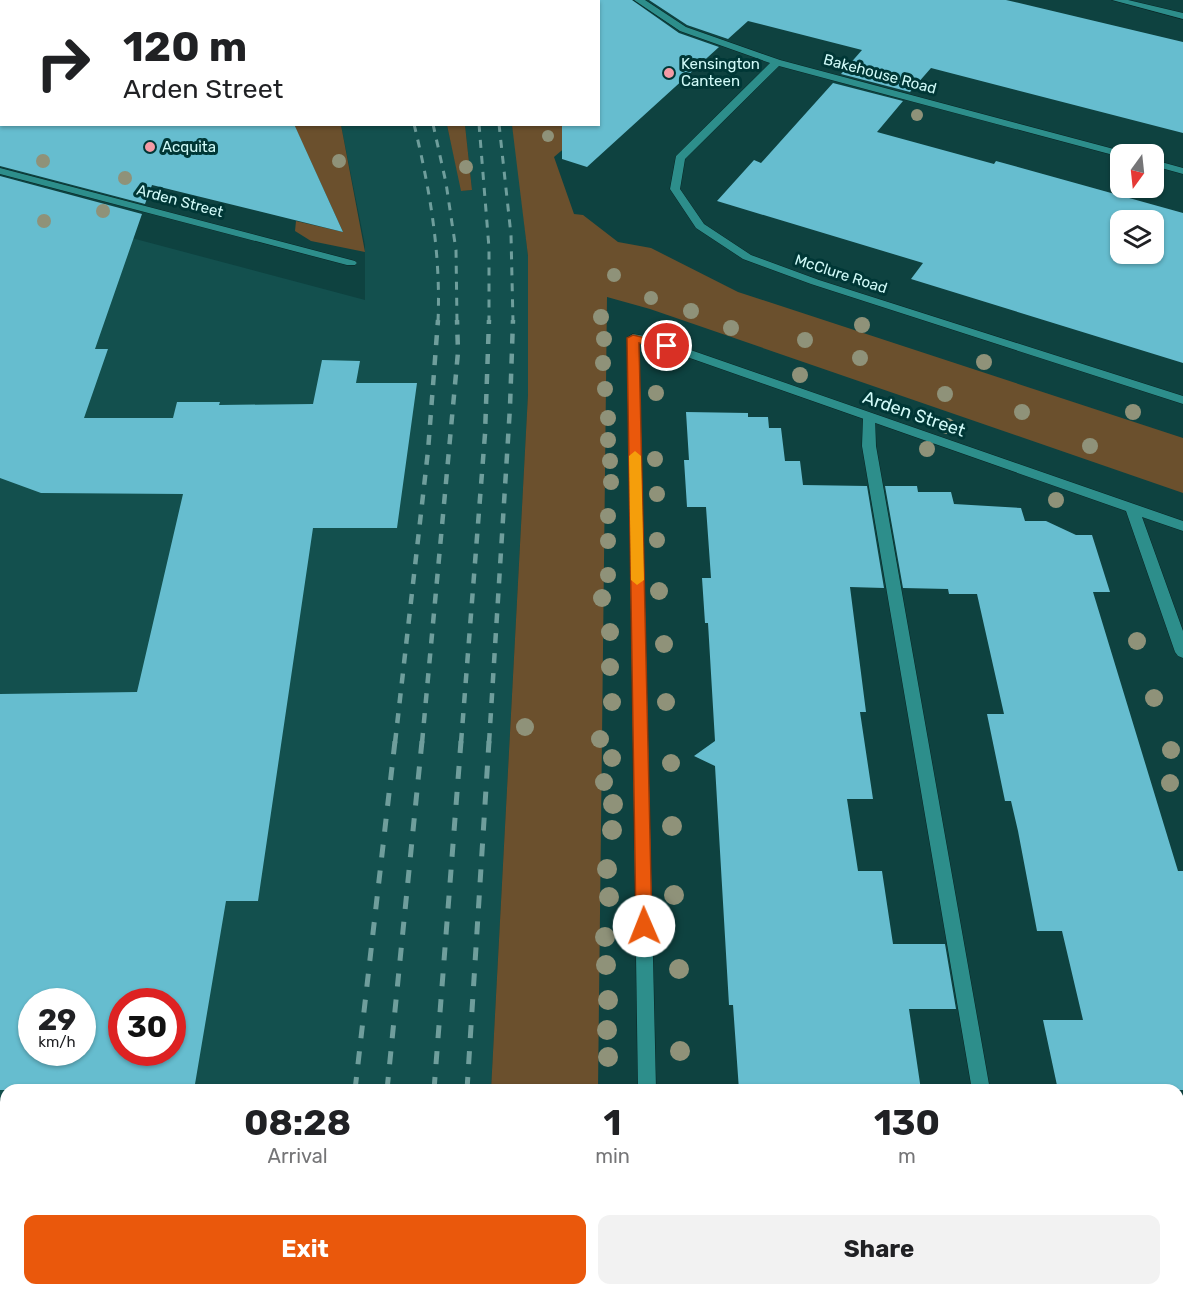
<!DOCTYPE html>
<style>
:root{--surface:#fff;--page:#f2f2f2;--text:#202124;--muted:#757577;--accent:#ea580c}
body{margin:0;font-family:Rubik,sans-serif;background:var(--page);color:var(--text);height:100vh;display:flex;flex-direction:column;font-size:22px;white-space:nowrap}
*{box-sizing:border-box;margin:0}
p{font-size:20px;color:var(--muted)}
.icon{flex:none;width:33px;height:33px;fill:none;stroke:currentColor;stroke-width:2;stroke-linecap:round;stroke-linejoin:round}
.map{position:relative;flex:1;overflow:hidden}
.drawer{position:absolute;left:0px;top:1084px;width:1184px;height:212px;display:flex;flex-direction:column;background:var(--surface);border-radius:18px 18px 0 0;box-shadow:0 2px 4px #0004}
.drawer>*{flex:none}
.top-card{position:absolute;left:0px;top:0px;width:600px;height:126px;box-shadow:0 2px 4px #0004;background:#fff;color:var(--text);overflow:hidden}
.needle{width:39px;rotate:195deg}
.controls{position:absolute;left:1110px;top:144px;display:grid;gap:12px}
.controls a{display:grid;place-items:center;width:54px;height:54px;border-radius:12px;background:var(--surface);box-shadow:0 2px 4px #0004;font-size:30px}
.speed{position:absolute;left:18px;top:988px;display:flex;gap:12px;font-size:30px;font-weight:700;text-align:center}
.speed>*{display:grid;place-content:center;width:78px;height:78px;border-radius:50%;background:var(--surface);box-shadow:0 2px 4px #0004;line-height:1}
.speed small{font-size:15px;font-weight:400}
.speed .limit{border:9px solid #d22;background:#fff;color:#111}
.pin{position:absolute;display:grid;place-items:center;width:51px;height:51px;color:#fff;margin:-26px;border:3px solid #fff;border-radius:50%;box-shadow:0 2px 6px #0007}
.me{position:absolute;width:66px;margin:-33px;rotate:359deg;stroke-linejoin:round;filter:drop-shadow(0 0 4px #0008)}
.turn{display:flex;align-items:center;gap:21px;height:126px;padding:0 24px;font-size:27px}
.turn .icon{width:78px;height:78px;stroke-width:2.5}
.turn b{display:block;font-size:42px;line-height:51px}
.eta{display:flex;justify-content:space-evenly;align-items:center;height:102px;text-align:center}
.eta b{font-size:36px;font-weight:700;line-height:42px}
.cta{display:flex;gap:12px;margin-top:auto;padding:12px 24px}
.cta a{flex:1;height:69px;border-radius:12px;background:var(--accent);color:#fff;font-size:24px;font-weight:700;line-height:69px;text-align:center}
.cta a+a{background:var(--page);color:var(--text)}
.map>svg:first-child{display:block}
</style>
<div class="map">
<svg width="1183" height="1295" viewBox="0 0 1183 1295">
<rect width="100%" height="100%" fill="#0e4240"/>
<path fill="#13504e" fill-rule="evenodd" d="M341,125H447L462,191L472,190L465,125H512L516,148L528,256V394L491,1090H6V1290H480V1295H0V203L365,300V245ZM32,1002H82V1053H32ZM122,1002H172V1053H122Z"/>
<path fill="#6b502d" d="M294,125H341L365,252L311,241L295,231L296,221L343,232Z
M447,125H465L472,190L461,191Z
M512,125H562L574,140L554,157L574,214L583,215L618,242L651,248L738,292L1183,438V493L650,309L607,297L598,1090H491L528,394V256Z
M480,1290H598V1295H480Z"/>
<path fill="#66bdcf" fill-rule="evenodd" d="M598,0H632L679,33L719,47L587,167L562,159V124H598Z
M649,0H1006L1183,42V133L931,68L910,92L841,74L862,50L748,21L728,39L687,25Z
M833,83L903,101L877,132L994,164L996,161L1183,213V363L911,279L923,263L717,201L754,160L761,163ZM1120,220H1154V254H1120Z
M0,124H294L343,232L152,185L145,204L0,166Z
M0,176L142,214L95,349H108L84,418H173L177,402H220L219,405L313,404L322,360L360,361L356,383H417L397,528H313L258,901H226L194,1090H0V694L137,692L183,494L41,493L0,478ZM32,1002H82V1053H32ZM122,1002H172V1053H122Z
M686,412L748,413V417H768L769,428H781L785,461H800L803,485L867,486L884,588L850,587L866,712H860L873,799H847L858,871H882L893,944H945L956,1009H909L921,1090H739L733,1005H729L715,766L694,756L715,741L708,623H705L702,578H711L706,507H687L684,460H689Z
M885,486H917L918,492H951L954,504L1021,508L1025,521H1046L1076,535H1092L1110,592H1093L1178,871H1183V1090H1058L1043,1020H1083L1062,931H1037L1018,831L1011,801H1005L987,714H1004L977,594H949L948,589L903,588Z"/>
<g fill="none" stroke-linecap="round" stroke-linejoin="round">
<g stroke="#082625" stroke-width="1">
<path id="service" d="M869,414L875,418L876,446L990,1090H972L862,446L863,418Z
M1006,1290H1026L1027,1295H1007Z"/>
</g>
<g stroke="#082625" stroke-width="1">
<path id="minor" d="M634,0H645L686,27L780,60L1125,152L1126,154L1117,156L779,66L685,159L680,189L704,224L751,255L819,280L1183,396V404L811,284L743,259L696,228L670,189L676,156L770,63L680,31Z
M1112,0H1128L1183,13V19Z
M1154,160L1183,168V174L1154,166Z
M0,168L355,261L357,263L355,265H347L0,174Z
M633,334L656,338L1183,521V531L1142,517L1183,631V658L1178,656L1175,652L1126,511L650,344L639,343L656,1090H638L627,338Z
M641,1290H661V1295H641Z"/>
</g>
<use href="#service" fill="#2d8e8b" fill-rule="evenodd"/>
<use href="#minor" fill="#2d8e8b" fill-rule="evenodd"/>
<path stroke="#6f9e9c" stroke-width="3" stroke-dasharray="8 8" stroke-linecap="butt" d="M414,124C430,190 441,254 438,322
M433,124L446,183L456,250L457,322
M479,124L489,248V322
M499,124L511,235L513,322"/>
<path stroke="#6f9e9c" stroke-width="4.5" stroke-dasharray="10 10" stroke-linecap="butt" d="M395,743L428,451L438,320
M422,743L458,352L457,320
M461,743L485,434L489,320
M489,743L510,407L513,320"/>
<path stroke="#6f9e9c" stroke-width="5" stroke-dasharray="13 13" stroke-linecap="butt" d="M355,1090L395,741
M387,1090L422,741
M434,1090L461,741
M467,1090L489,741
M332,1290V1295
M454,1290V1295
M366,1295L367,1290
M418,1295L419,1290"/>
</g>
<g fill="#8f9279">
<circle cx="917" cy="115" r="6"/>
<circle cx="548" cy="136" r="6"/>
<circle cx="43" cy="161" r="7"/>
<circle cx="339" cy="161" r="7"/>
<circle cx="466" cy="167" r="7"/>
<circle cx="125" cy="178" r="7"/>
<circle cx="103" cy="211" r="7"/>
<circle cx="44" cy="221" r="7"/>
<circle cx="614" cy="275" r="7"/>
<circle cx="651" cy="298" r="7"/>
<circle cx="691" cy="311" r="8"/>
<circle cx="601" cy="317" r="8"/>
<circle cx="862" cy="325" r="8"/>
<circle cx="731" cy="328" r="8"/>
<circle cx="604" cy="339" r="8"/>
<circle cx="805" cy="340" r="8"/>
<circle cx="860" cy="358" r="8"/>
<circle cx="984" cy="362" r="8"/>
<circle cx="603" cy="363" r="8"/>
<circle cx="800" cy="375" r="8"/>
<circle cx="605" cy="389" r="8"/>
<circle cx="656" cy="393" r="8"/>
<circle cx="945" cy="394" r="8"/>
<circle cx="1022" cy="412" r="8"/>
<circle cx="1133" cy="412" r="8"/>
<circle cx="608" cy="418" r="8"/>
<circle cx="947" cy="426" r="8"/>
<circle cx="608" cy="440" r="8"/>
<circle cx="1090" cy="446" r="8"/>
<circle cx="927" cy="449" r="8"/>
<circle cx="655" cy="459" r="8"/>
<circle cx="610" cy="461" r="8"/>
<circle cx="611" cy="482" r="8"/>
<circle cx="657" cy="494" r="8"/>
<circle cx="1056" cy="500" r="8"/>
<circle cx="608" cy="516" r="8"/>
<circle cx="657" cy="540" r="8"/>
<circle cx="608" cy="541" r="8"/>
<circle cx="608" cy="575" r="8"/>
<circle cx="659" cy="591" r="9"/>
<circle cx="602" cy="598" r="9"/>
<circle cx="610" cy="632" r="9"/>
<circle cx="1137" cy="641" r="9"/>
<circle cx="664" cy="644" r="9"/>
<circle cx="610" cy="667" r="9"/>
<circle cx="1154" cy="698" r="9"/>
<circle cx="612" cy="702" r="9"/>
<circle cx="666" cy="702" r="9"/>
<circle cx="525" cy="727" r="9"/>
<circle cx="600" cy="739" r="9"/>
<circle cx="1171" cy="750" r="9"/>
<circle cx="612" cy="758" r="9"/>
<circle cx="671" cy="763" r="9"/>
<circle cx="604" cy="782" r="9"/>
<circle cx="1170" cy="783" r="9"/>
<circle cx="613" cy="804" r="10"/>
<circle cx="672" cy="826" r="10"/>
<circle cx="612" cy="830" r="10"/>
<circle cx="607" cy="869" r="10"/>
<circle cx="674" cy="895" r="10"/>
<circle cx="609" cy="897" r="10"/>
<circle cx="605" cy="937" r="10"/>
<circle cx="606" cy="965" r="10"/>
<circle cx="679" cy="969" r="10"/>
<circle cx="608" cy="1000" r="10"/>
<circle cx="607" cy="1030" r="10"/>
<circle cx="680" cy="1051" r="10"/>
<circle cx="608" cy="1057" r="10"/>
</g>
<path fill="#ea580c" stroke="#983908" stroke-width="1.5" d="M633,335L671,344L672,346L667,350L639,343L652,926L650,931L644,933L638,931L636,926L627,338Z"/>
<path fill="#f59e0b" d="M635,451L641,456L644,580L637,585L631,580L629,456Z"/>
<g fill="#f49aa5" stroke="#003736" stroke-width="2">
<circle cx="669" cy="73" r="6"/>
<circle cx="150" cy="147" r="6"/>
</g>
<g text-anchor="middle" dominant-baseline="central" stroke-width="6" stroke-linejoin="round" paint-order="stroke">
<g font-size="15" fill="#d0faf8" stroke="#003736" text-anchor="start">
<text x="681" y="64">Kensington<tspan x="681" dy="17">Canteen</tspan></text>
<text x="162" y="147">Acquita</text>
</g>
<g font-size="15" fill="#d0faf8" stroke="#003736">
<text transform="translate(880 74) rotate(15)">Bakehouse Road</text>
<text transform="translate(180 201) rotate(15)">Arden Street</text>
<text transform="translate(841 274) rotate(18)">McClure Road</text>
</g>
<g font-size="18" fill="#d0faf8" stroke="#003736">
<text transform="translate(914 414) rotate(19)">Arden Street</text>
</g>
</g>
</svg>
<div class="controls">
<a><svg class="needle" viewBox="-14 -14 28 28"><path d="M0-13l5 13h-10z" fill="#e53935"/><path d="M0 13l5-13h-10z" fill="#757577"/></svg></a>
<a><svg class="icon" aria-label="layers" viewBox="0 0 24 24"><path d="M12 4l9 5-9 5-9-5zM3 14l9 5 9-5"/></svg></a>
</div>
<div class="speed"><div>29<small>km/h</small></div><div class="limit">30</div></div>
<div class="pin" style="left:667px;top:346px;background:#d93025"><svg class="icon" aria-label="arrive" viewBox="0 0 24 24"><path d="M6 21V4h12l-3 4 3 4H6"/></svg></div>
<svg class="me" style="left:644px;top:926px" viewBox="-20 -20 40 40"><circle r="19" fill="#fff"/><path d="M0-13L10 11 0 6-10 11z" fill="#ea580c"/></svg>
<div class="top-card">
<div class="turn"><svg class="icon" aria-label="right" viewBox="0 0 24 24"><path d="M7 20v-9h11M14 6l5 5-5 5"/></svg><div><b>120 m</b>Arden Street</div></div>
</div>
<section class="drawer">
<div class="eta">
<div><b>08:28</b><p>Arrival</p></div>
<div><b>1</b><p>min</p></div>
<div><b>130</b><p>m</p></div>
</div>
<div class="cta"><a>Exit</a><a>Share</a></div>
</section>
</div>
